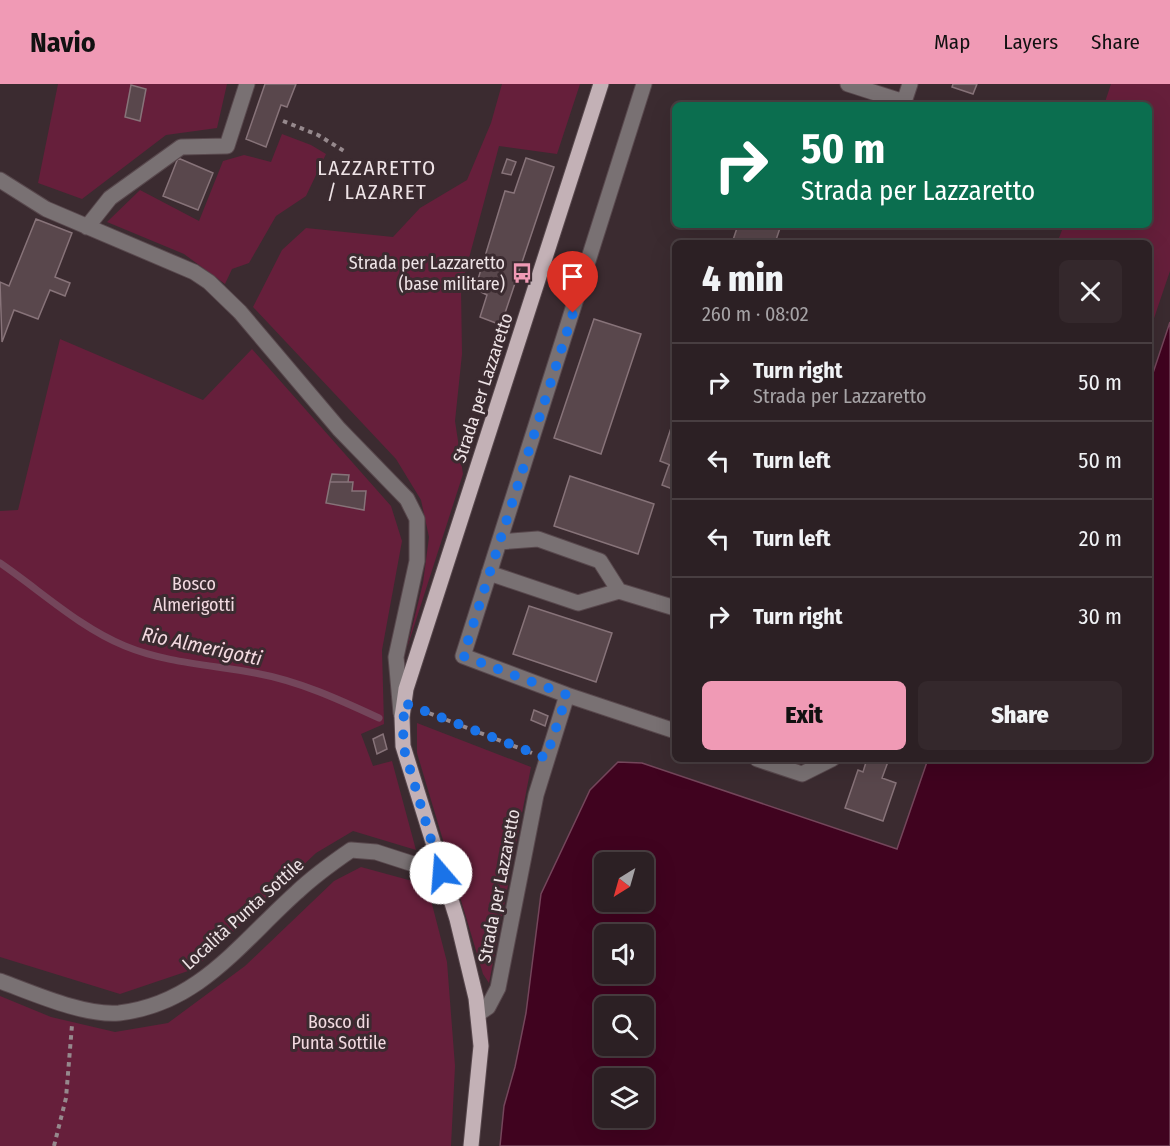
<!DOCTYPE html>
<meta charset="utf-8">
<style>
:root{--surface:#2c2024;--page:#34282c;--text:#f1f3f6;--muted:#a6a3a6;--line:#483e41;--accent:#f09ab5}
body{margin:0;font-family:"Fira Sans Condensed",sans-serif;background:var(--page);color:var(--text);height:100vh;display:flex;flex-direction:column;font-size:22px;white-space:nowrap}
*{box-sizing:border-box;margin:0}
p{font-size:20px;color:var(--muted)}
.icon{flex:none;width:33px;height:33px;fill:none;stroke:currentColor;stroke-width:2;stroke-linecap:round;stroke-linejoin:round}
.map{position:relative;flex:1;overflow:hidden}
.panel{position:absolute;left:672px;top:156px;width:480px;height:522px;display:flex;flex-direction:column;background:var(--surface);border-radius:9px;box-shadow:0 6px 24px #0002,0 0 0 2px var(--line)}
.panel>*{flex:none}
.guide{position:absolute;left:672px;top:18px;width:480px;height:126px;border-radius:9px;box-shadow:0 6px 24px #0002,0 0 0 2px var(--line);background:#0b6e4f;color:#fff;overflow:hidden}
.needle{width:39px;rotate:217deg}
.tools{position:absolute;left:594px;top:768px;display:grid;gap:12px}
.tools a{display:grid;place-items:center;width:60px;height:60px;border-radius:9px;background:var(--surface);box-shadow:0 6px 24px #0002,0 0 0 2px var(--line);font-size:30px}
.pin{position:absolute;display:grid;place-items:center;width:51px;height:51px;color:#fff;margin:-62px -26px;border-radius:50% 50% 50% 0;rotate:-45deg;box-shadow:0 0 6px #0007}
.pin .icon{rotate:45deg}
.me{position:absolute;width:66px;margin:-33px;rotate:342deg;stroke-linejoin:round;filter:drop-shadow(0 0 4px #0008)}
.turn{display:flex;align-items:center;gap:21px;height:126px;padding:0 30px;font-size:27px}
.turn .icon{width:78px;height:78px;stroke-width:2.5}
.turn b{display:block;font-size:42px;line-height:51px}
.round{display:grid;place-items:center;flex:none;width:63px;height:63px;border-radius:9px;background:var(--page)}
.summary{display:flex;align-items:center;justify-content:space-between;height:102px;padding:0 30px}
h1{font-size:36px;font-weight:800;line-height:45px}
.primary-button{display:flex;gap:12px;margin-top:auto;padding:12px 30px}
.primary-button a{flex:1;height:69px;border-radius:9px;background:var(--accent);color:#111;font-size:24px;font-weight:800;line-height:69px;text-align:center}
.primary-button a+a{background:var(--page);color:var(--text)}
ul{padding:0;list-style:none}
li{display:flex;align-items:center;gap:18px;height:78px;padding:0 30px;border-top:2px solid var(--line)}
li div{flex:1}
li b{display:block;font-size:22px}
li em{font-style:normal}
header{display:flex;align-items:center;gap:36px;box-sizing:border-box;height:84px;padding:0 30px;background:var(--accent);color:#111}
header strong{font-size:28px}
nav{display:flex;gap:33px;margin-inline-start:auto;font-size:21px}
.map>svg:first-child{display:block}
</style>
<header>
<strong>Navio</strong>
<nav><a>Map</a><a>Layers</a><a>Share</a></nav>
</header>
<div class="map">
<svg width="1170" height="1062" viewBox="0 0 1170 1062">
<rect width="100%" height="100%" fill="#3b2b30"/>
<path fill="#661f3b" d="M58,0H227L217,44L166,51L82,115L38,99Z
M502,0H580L557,70L499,62L461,204L462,270L455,337L463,390L407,564L423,499L429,453L421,416L396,375L253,223L282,166L306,144L393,153L420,124L467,96L491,39Z
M1111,0H1170V187L1149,249V159H1057L1064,141H1149V21H1104Z
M282,50L311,61L326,70L306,112L276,132L249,179L232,185L225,200L184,170L107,138L140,106L199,137L223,77L244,71L271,78Z
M60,255L203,316L252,265L391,422L402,457L382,566L384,640L361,650L373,682L392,677L416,766L353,747L316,769L194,885L120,910L0,873V427L18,426Z
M417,639L531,683L489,899L483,890L417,669Z
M361,783L427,801L447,878L455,982L451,1062H0V912L51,933L115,948L168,939L245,882L334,797Z"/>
<path fill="#40031f" stroke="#74465b" stroke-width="1.5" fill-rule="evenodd" d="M1170,238V1062H500L504,1022L515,983L526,929L541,810L590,706L618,678L642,679L897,765L928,675H1149V301ZM604,778H644V818H604ZM604,850H644V890H604ZM604,922H644V962H604ZM604,994H644V1034H604Z"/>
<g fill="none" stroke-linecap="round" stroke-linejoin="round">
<path stroke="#74465b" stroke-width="7" d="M0,479C41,507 79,543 125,562C166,579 212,581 255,589C299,597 338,615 379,634"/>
</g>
<path fill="#59474c" stroke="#877379" stroke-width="1.5" d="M265,0H296L287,23L281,21L266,63L246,55Z
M953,0H977L973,10L952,3Z
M131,1L146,5L140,37L125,33Z
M178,74L213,89L198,126L163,112Z
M526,74L554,83L501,241L480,233L487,211L475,205L505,107L514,109Z
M507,75L516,78L511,91L502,89Z
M36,135L72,149L55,193L70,199L65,212L50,206L38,235L14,226L2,258L0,198L9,202Z
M738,141H773L780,144L775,159H732Z
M594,235L641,250L601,370L554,354Z
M675,332V383L660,377Z
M669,381L675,383V406L662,401Z
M332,390L349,391L348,398H330Z
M570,392L654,420L638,470L554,442Z
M330,398H353L352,407H366L364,426L326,419Z
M529,522L612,549L596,598L513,570Z
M534,626L548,632L545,642L531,636Z
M383,650L387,665L377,670L373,655Z
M867,675H889L882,694L896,699L883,737L845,724L858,686L863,688Z"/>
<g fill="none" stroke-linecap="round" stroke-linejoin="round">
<g stroke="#58484d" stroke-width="17">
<path id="minor" d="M848,0L904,18L910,0
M0,96L46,125L194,188L209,198L240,228L339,345L407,415L417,435V477L396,573L401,629
M87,143L110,114L181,63L227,62L247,0
M499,458L538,455L600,477L619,507L675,524
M489,489L578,519L619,507
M567,611L463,572L644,0
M757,675L802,690L832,675
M0,897C33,909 84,932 119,929C199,920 241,858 297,808C314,792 332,779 351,766L376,768L441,789
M478,930L488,923L498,904L536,711L567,611L675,647"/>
</g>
<g stroke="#58484d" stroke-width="17">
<path id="major" d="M471,1062L481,962L476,914L457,835L403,662L402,633L406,605L601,0"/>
</g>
<path stroke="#96898d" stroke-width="4" stroke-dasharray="4.5 4.5" stroke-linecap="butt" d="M283,37L318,51L344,67
M421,626L532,669
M54,1062L66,1014L72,941"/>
<use href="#minor" stroke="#797173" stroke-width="15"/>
<use href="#major" stroke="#c3b1b6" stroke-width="15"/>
</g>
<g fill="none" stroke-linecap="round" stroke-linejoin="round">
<path stroke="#1a73e8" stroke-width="10" stroke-dasharray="0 18" d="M441,789L403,662L404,619L546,674L567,611L463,572L573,229"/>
</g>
<defs>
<g id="bus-bare" transform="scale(1.62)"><path d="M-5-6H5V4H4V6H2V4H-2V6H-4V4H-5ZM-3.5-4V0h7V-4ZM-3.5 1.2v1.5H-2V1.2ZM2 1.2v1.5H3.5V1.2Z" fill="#f09ab5" stroke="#3b2b30" stroke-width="2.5" paint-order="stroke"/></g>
</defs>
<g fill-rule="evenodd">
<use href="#bus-bare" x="522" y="189"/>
</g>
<g text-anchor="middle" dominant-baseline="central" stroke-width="6" stroke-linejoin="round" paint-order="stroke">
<g font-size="18" fill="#eee3e6" stroke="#3b2b30" text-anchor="end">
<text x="505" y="179">Strada per Lazzaretto<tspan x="505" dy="21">(base militare)</tspan></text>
</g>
<g font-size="18" fill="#eee3e6" stroke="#3b2b30">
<text transform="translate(483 304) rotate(-72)">Strada per Lazzaretto</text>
<text transform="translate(499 802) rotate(-79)">Strada per Lazzaretto</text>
<text transform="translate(243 830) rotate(-42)">Località Punta Sottile</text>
</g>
<g font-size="18" fill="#f2d9e0" stroke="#3b2b30">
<text x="194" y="500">Bosco<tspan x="194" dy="21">Almerigotti</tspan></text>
<text x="339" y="938">Bosco di<tspan x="339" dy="21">Punta Sottile</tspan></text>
</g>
<g font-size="20" font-style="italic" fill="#f4dae1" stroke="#3b2b30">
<text transform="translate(202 562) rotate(12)">Rio Almerigotti</text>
</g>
<g font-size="21" letter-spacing="1.5" fill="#eee3e6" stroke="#3b2b30">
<text x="377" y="84">LAZZARETTO<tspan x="377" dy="24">/ LAZARET</tspan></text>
</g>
</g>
</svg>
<div class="tools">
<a><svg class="needle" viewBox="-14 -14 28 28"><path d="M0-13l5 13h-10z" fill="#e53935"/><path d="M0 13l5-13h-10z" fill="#a6a3a6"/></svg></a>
<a><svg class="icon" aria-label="sound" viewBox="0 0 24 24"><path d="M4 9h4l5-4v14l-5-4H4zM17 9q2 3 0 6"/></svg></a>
<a><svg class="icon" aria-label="search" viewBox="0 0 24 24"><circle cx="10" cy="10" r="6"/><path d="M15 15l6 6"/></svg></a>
<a><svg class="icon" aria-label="layers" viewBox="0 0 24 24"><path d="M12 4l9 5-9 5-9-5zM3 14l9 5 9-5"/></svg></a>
</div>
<div class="pin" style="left:573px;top:229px;background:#d93025"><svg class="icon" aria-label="arrive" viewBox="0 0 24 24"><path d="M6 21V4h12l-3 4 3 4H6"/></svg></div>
<svg class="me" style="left:441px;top:789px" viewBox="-20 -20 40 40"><circle r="19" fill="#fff"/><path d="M0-13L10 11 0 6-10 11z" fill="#1a73e8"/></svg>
<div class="guide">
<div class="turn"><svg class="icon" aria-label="right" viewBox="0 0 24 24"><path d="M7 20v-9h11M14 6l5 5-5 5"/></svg><div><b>50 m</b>Strada per Lazzaretto</div></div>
</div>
<section class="panel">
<div class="summary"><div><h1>4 min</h1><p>260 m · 08:02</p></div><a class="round"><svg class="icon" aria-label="close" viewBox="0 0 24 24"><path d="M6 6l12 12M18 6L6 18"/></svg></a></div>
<ul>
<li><svg class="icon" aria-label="right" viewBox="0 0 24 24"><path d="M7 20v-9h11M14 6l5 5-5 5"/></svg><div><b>Turn right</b><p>Strada per Lazzaretto</p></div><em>50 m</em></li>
<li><svg class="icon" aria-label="left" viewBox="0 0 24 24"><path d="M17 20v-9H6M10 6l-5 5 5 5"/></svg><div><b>Turn left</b></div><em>50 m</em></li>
<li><svg class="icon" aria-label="left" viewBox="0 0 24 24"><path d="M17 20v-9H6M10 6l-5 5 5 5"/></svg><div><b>Turn left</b></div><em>20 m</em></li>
<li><svg class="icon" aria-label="right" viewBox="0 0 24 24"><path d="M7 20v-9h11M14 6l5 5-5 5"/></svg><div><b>Turn right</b></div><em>30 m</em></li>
</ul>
<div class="primary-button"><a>Exit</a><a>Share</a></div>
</section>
</div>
